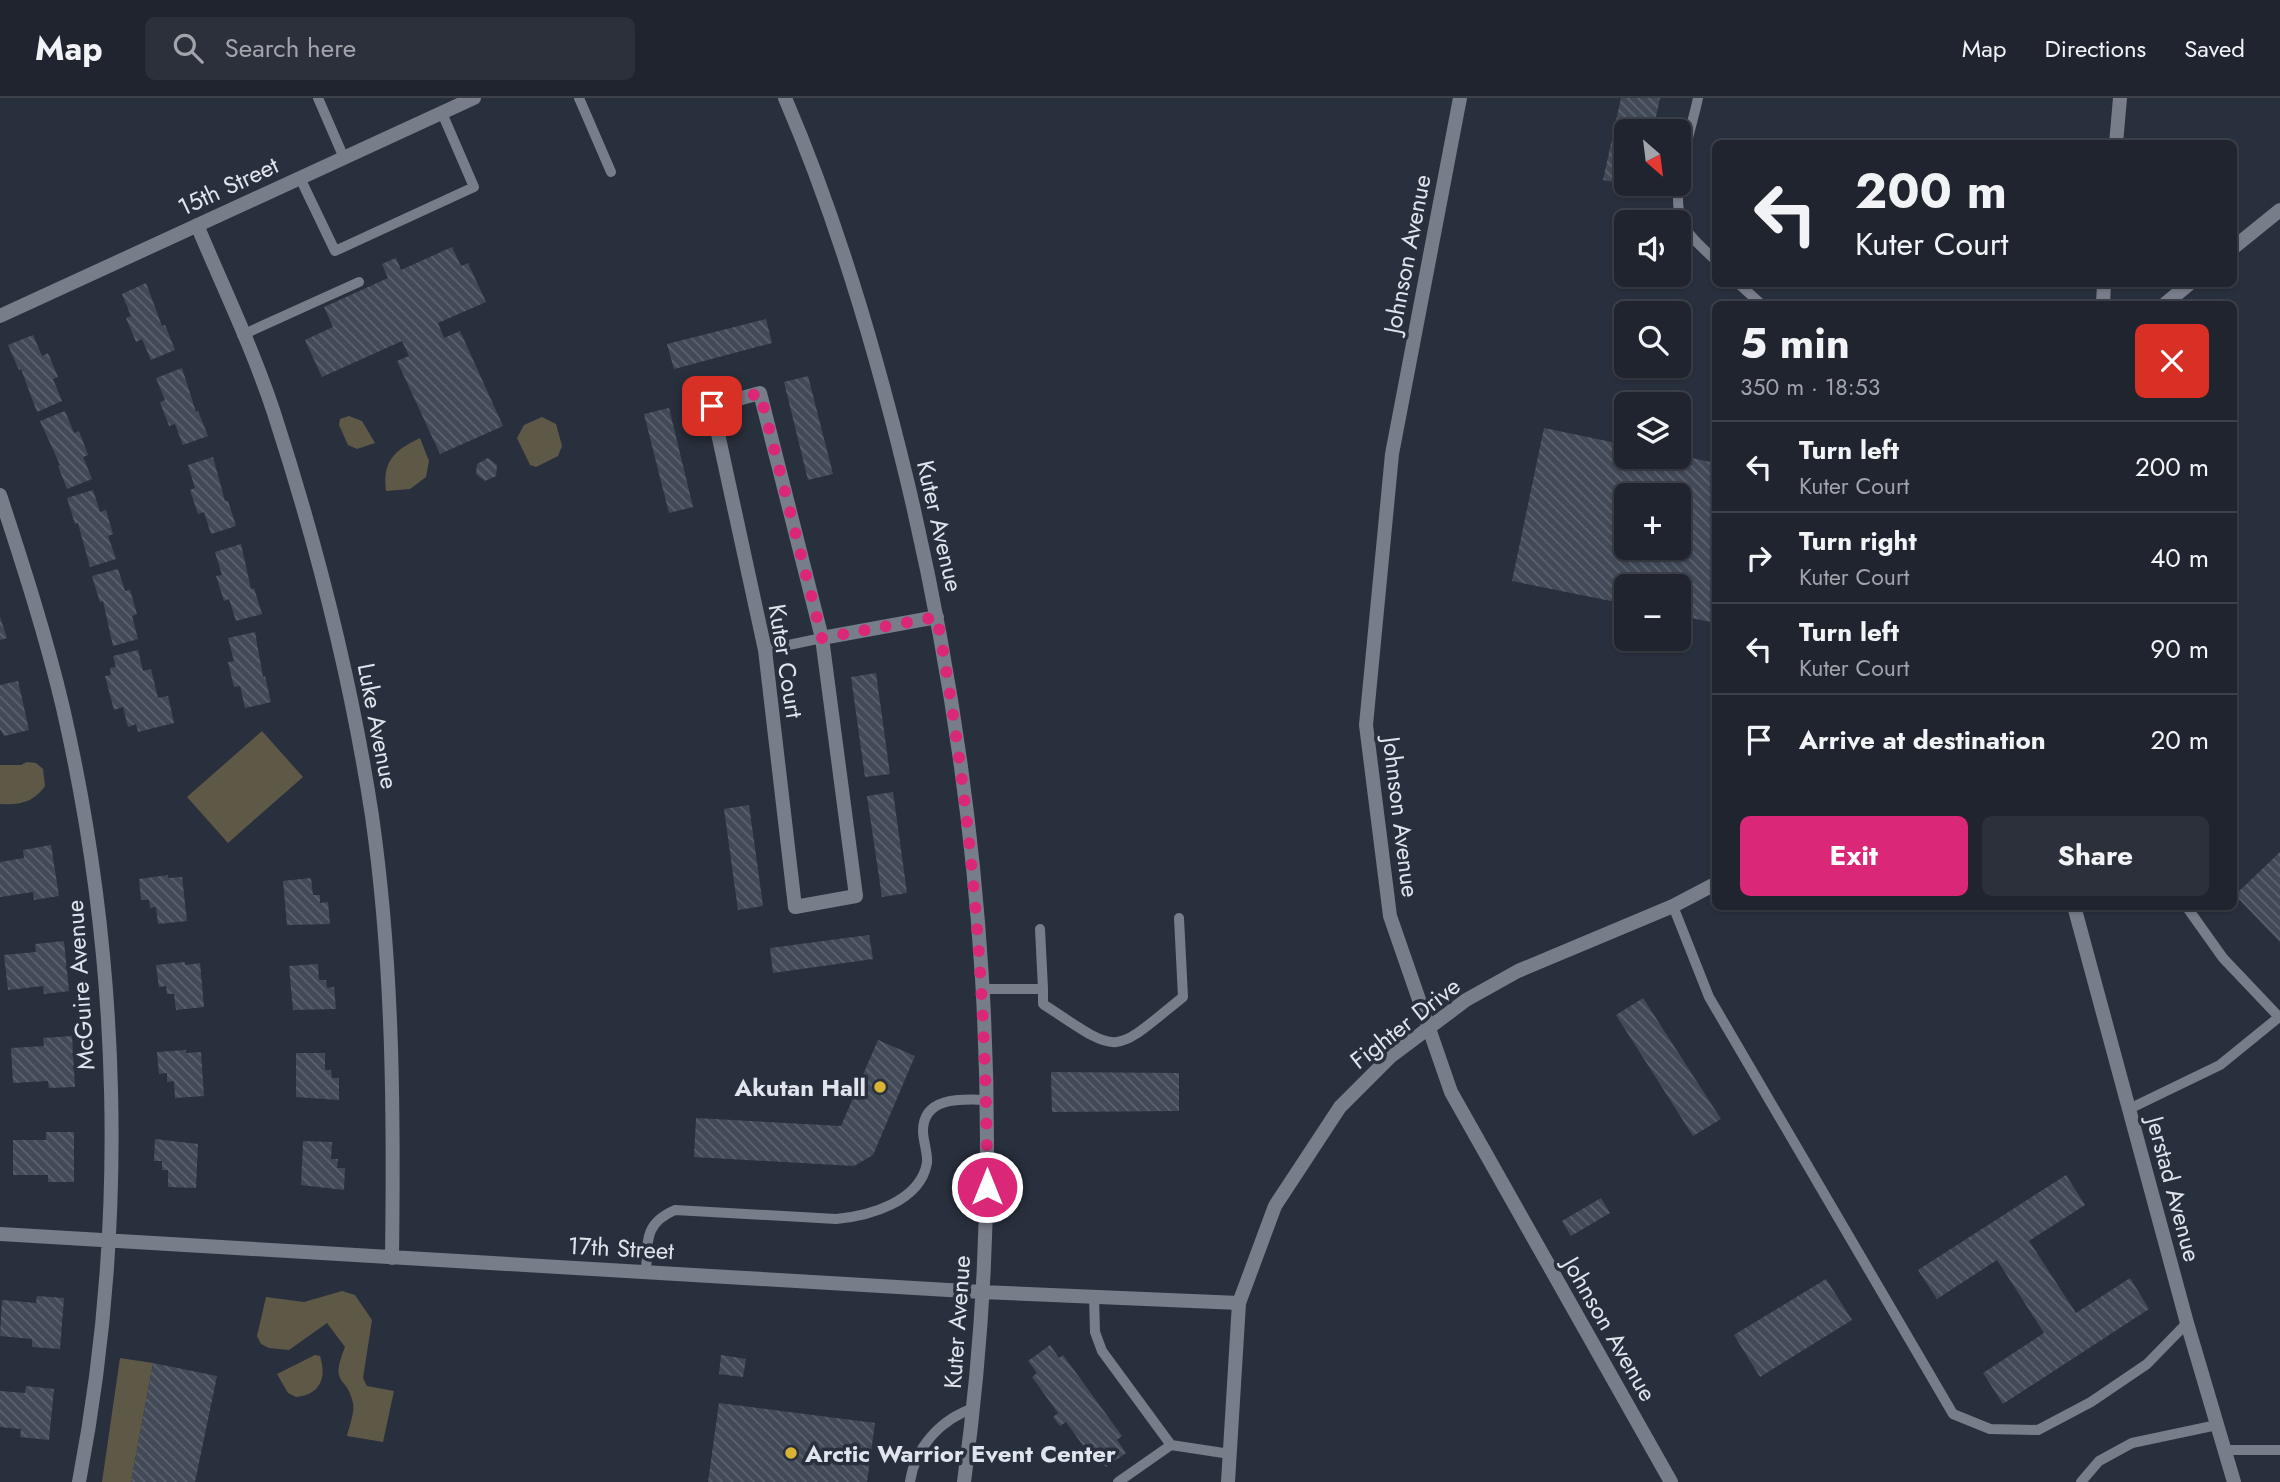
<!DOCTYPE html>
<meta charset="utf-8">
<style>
:root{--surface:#1f242e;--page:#2c303a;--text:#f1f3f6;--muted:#a1a4aa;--line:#3c414a;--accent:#db2777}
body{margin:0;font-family:Jost,sans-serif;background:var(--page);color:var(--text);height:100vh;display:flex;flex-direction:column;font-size:26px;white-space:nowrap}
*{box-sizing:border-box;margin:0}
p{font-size:23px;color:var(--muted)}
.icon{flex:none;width:38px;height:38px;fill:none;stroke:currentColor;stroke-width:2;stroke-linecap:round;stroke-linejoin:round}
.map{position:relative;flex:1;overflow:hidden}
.details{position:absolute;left:1712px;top:203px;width:525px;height:609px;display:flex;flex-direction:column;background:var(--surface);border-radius:10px;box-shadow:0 2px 5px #0004,0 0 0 2px var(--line)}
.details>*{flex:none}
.banner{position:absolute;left:1712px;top:42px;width:525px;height:147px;border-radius:10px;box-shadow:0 2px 5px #0004,0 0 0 2px var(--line);background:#1f242e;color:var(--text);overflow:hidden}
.needle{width:46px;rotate:152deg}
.fabs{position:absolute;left:1614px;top:21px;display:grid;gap:14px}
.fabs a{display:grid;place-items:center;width:77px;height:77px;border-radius:10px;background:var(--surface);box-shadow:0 2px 5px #0004,0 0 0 2px var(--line);font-size:35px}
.pin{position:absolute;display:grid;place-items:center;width:60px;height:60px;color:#fff;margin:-30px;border-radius:14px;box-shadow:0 4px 10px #0006}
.me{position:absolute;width:77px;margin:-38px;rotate:0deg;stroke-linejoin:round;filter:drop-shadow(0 0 5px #0008)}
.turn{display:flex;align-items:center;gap:24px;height:147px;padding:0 28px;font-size:32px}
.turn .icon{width:91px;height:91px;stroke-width:2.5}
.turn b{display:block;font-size:49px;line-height:60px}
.round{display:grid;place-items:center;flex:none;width:74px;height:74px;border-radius:10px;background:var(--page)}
.summary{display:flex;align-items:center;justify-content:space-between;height:119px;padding:0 28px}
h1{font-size:42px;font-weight:700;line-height:52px}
.primary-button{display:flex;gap:14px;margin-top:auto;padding:14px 28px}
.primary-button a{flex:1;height:80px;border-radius:10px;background:var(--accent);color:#fff;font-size:28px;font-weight:700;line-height:80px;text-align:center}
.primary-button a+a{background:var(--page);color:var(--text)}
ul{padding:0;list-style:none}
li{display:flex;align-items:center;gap:21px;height:91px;padding:0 28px;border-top:2px solid var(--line)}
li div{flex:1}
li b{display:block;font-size:26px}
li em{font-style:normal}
header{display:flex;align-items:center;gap:42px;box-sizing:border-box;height:98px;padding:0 35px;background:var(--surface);border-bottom:2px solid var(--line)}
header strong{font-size:33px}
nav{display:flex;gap:38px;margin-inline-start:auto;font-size:24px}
.search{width:490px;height:63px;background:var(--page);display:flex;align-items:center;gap:18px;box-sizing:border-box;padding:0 24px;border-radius:10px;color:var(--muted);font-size:26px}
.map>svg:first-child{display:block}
</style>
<header>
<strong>Map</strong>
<div class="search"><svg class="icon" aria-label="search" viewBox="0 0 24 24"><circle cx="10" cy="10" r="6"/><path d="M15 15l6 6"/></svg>Search here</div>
<nav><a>Map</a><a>Directions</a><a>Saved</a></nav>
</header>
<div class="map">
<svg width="2280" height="1384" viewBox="0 0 2280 1384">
<defs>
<pattern id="building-back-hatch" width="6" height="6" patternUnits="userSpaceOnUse" patternTransform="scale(1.75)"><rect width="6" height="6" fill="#424957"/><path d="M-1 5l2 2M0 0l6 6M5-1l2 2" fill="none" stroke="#5d636f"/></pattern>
</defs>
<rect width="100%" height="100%" fill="#29303d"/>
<path fill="#5e5846" d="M349,318L362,323L375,345L357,351L348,347L339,327L340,321Z
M542,319L556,326L562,348L558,358L536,369L530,367L517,340L524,327Z
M420,340L429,363L426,379L410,391L386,393C382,363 395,352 420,340Z
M262,633L303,679L228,745L187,699Z
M27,664L36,665L43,671L45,688C33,705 19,707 0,706V667H21Z
M342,1193L355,1197L372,1222L363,1280L367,1288L394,1293L383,1344L347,1338C349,1329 355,1314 353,1305C347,1276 329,1289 345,1249L327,1225L289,1252L269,1250L261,1246L257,1238L266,1199L304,1204Z
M315,1257L320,1258C327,1280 320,1297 296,1299L288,1295L277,1276Z
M120,1260L153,1265L131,1384H102Z"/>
<path fill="url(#building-back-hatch)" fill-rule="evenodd" d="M1621,0H1660L1653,33H1626V86L1603,82Z
M452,149L461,168L468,165L486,204L438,225L444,240L460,233L503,328L440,356L397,263L409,258L402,243L322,279L305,242L333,229L324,209L388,180L382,166L396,160L401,172Z
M146,185L162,228L165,227L175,252L151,262L142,241L136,244L126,220L131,218L122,196Z
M766,221L772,245L674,271L667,246Z
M33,237L42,258L48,255L58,279L53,281L62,303L37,314L21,271L19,272L8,247Z
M182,270L196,314L198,313L208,338L183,347L175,326L169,328L160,304L165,302L156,280Z
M808,278L833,376L808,382L784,284Z
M669,310L693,409L669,415L644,316Z
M65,313L74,335L79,333L88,357L83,359L92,381L67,391L58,368L60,367L40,323Z
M1544,330L1626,347V359L1678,357L1715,365V525L1678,517V488H1626V506L1512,483ZM1626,397H1678V450H1626Z
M213,359L225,403H228L236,428L211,436L204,414L198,416L190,392L195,390L188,367Z
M488,360L497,367L496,378L485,383L476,376L477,366Z
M93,392L100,414L106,412L113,436L108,438L116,461L90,469L78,425L75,426L67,400Z
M241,446L251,491L254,490L262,516L236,523L229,501L224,503L216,478L222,477L215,454Z
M118,471L125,493L130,492L137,516L132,518L138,541L113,548L103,503L100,504L92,478Z
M0,519L7,540L0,542Z
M255,534L263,579L265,578L271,604L245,610L240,588L234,589L228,564L234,563L228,540Z
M138,552L143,573L151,571L158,600L168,598L174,625L138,634L136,626L128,629L123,609L114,612L105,578L111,577L110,570L116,569L113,558Z
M876,575L890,676L865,679L851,579Z
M18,583L29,632L4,638L0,631V587Z
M893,694L907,795L882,799L867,698Z
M749,707L763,808L738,812L724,711Z
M51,747L59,798L34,802L33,794L0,799V764L24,760L23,752Z
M2280,754V844L2235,797Z
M168,777V780L182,779L187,823L158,826L156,809L150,810L149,802H141L139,781Z
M311,780L313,797H320V805L328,804L330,826L287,827L283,783Z
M869,837L873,861L773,875L770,850Z
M64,843L69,893L44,896L43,888L8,892L4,857L36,854L35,846Z
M185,864V867L200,865L204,909L176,912L174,896H167L166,888L159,889L156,867Z
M318,866L319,882H326L327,890L334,889L336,911L293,912L289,868Z
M1643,900L1721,1021L1693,1038L1616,917Z
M72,938L75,989L49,990L48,983L13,985L11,950L44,948L43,940Z
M878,942L915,958L873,1057L854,1068L694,1059L696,1020L841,1028Z
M186,952V955L201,954L204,998L175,1000L174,983L167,984V975L159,976L157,954Z
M296,955H325V972H331L332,980H339V1002L296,999Z
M1051,974L1179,975V1013L1052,1014Z
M46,1034H74V1084H48V1077H13V1042H46Z
M155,1041L198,1046L196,1090L168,1089V1072H162V1063H154Z
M303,1043L332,1044L331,1061H338L337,1070H345L344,1092L301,1087Z
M2066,1077L2085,1107L2029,1143L2076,1215L2130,1180L2149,1211L2003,1306L1983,1275L2044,1235L1997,1162L1937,1201L1918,1172Z
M1601,1100L1610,1115L1571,1138L1562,1123Z
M1826,1181L1852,1222L1760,1279L1734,1237Z
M37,1198L64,1200L60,1251L32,1249V1241L0,1238L2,1202L36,1205Z
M1050,1247L1059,1260L1063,1257L1122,1338L1117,1342L1126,1355L1106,1369L1097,1357L1092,1360L1066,1324L1060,1328L1053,1319L1058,1315L1032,1279L1037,1275L1028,1263Z
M721,1257L746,1261L743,1279L719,1276Z
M153,1265L217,1278L195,1384H131Z
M26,1288L54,1291L49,1342L20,1339L21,1331L0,1329V1293L25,1295Z
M719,1305L875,1325L867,1384H708Z"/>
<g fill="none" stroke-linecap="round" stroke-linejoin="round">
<path stroke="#777d89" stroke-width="10" d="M318,0L344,60
M579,0L611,74
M1698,0C1691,34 1669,93 1682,124C1689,139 1704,151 1715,162
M300,80L335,153L474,89L442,15
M1739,186L1761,206
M242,237L359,184
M765,552L822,540
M1673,808L1709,899L1953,1316L1990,1331L2038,1332L2091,1304L2147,1266L2187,1225
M983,891H1043L1040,831
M1043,891V906C1122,958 1110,958 1183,899L1179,820
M2129,1011L2220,967L2279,919L2223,860L2186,808
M646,1174C648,1144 643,1126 675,1112L836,1121C869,1118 920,1104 927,1065C928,1055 923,1043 923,1033C923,998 962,1001 987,1002
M1094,1198L1095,1234L1102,1253L1171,1347
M2224,1352H2280
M910,1384C915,1349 941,1321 974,1310
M1118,1384L1171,1347L1230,1356
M2081,1384L2099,1363L2132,1345L2217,1327"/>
<path stroke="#777d89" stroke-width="14" d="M785,0C837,121 875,250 906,378C985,706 1010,1049 964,1384
M1460,0L1392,356L1366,627L1390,818L1451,994L1671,1384
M2116,46L2120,0
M197,127C223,189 253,251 274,315C317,447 351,581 372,718C393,865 394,1012 392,1160
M2233,150L2280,112
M2103,206L2104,186
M2165,206L2189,186
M0,218L474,0
M760,295L822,540L856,798L795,809L765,552L712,308Z
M0,397C23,467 46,538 63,610C121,863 128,1129 79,1384
M822,540L937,519
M2074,808L2187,1225L2234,1384
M0,1136L982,1194L1239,1205
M1228,1384L1239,1205L1275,1108L1340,1009L1390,959L1466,902L1518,873L1673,808L1715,786"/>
</g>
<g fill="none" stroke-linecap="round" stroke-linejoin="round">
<path stroke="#db2777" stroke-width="12" stroke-dasharray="0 21.6" d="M712,308L760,295L822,540L937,519C971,708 987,897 987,1089"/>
</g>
<g fill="#d9b334" stroke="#29303d" stroke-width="2.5">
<circle cx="880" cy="989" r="7"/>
<circle cx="791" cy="1355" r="7"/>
</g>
<g text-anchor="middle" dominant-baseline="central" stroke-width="7" stroke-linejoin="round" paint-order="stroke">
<g font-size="24" fill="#e0e4ed" stroke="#29303d">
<text transform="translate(228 88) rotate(-25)">15th Street</text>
<text transform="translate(1407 156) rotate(-79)">Johnson Avenue</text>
<text transform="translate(940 428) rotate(77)">Kuter Avenue</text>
<text transform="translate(786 563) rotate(81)">Kuter Court</text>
<text transform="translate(378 628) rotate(79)">Luke Avenue</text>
<text transform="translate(1401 719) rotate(83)">Johnson Avenue</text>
<text transform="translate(80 887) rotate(-94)">McGuire Avenue</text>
<text transform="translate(1405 925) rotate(-38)">Fighter Drive</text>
<text transform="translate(2174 1091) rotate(75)">Jerstad Avenue</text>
<text transform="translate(621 1150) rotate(3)">17th Street</text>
<text transform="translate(957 1224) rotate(-86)">Kuter Avenue</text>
<text transform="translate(1610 1231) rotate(60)">Johnson Avenue</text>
</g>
<g font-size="24" font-weight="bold" fill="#e0e4ed" stroke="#29303d" text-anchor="end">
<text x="866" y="989">Akutan Hall</text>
<text x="805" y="1355" text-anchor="start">Arctic Warrior Event Center</text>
</g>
</g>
</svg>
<div class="fabs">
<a><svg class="needle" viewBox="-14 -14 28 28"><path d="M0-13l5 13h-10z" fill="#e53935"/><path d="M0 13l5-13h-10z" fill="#a1a4aa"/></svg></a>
<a><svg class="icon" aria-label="sound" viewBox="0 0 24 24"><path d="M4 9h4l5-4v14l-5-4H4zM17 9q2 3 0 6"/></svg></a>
<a><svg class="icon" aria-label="search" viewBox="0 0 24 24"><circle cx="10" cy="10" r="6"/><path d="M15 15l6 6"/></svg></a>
<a><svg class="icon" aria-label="layers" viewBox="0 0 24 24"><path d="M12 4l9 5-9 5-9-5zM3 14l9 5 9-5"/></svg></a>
<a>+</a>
<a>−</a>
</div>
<div class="pin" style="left:712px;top:308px;background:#d93025"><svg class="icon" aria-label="arrive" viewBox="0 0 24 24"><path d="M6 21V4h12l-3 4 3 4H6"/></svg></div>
<svg class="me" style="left:987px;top:1089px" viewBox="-20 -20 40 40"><circle r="17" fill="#db2777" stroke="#fff" stroke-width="3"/><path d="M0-11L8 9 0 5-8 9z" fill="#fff"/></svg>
<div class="banner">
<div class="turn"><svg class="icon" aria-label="left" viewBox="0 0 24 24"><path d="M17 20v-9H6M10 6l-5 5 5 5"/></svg><div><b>200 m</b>Kuter Court</div></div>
</div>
<section class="details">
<div class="summary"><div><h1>5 min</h1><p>350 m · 18:53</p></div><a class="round" style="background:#d93025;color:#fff"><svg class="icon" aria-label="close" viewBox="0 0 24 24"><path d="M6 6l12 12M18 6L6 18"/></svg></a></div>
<ul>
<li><svg class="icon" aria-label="left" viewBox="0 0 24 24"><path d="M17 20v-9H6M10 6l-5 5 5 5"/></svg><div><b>Turn left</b><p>Kuter Court</p></div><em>200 m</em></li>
<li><svg class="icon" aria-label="right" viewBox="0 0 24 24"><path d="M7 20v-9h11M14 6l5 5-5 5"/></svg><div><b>Turn right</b><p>Kuter Court</p></div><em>40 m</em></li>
<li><svg class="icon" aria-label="left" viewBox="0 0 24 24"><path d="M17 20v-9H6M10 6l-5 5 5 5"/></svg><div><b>Turn left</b><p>Kuter Court</p></div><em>90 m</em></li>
<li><svg class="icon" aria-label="arrive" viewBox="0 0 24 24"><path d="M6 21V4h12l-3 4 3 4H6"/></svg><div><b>Arrive at destination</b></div><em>20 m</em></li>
</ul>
<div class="primary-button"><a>Exit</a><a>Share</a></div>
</section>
</div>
